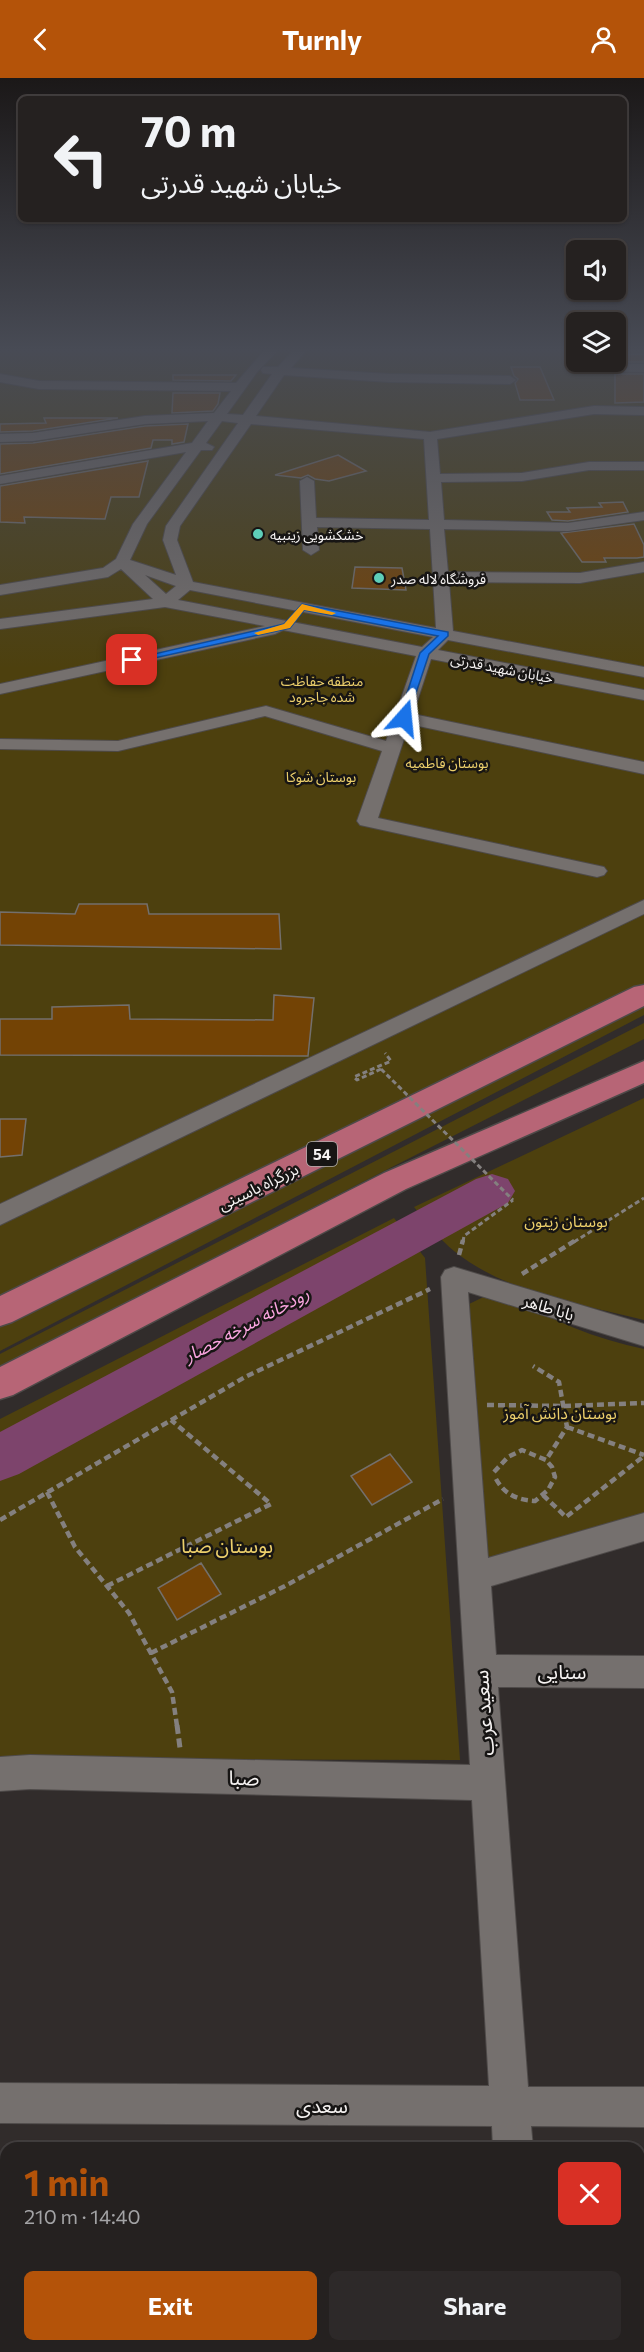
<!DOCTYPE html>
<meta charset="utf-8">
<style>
:root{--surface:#252120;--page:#2d2929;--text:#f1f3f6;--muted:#a3a3a5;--line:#423e3e;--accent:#b45309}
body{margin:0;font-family:Commissioner,"Noto Sans Arabic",sans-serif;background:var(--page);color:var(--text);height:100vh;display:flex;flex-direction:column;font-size:22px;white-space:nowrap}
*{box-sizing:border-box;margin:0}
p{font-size:20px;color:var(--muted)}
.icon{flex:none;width:33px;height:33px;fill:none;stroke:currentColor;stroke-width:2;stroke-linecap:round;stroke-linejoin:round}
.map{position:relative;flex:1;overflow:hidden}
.side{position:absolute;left:0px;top:2064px;width:645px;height:210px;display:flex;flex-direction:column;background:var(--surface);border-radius:18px 18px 0 0;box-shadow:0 2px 4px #0004,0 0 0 2px var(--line)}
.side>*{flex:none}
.hud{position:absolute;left:18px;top:18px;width:609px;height:126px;border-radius:9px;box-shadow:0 2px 4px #0004,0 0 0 2px var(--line);background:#252120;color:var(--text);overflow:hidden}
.tools{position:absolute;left:566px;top:162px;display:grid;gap:12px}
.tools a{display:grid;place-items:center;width:60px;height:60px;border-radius:9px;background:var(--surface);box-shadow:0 2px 4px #0004,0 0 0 2px var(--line);font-size:30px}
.pin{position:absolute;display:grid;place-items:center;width:51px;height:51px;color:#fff;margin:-26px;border-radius:12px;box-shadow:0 3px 9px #0006}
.me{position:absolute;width:66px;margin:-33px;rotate:18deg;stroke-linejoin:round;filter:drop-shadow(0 0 4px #0008)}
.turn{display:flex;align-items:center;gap:21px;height:126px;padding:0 24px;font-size:27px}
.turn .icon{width:78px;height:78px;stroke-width:2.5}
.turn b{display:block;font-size:42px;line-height:51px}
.round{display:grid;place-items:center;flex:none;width:63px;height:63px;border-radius:9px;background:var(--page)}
.summary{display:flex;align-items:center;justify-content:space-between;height:102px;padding:0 24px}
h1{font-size:36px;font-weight:700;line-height:45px;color:var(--accent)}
.button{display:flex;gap:12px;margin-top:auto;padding:12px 24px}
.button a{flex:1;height:69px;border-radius:9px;background:var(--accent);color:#fff;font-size:24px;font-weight:700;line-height:69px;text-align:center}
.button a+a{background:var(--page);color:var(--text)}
header{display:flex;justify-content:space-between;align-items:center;height:78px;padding:0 24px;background:var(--accent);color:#fff;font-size:27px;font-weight:700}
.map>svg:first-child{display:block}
</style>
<header><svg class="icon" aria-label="back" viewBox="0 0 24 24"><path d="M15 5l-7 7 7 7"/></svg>Turnly<svg class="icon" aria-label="person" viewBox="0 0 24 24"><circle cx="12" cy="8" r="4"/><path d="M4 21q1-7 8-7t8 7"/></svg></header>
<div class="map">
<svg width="644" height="2274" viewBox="0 0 644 2274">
<rect width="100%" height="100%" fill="#312c2b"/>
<path fill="#4d400e" d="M0,273H576V284H615V273H644V937L0,1273Z
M644,945V961L219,1177L0,1293V1276Z
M644,1020V1242C581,1226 506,1215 454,1173C439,1161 426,1143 414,1129Z
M394,1140L425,1180L460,1682L0,1681V1341Z
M496,1213C544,1238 590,1260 644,1271V1448L486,1488L469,1226Z"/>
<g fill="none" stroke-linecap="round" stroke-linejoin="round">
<path fill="#7d446c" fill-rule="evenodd" d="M492,1096L508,1101L515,1113L508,1125L19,1396L0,1403V1354L476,1101Z"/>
</g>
<path fill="#734305" stroke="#736f6c" stroke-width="1.5" d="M644,276V284H615V277Z
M511,289H540L554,322H520L515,305L518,301L514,298Z
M615,296H644V324L615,325Z
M173,297H236L231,303L173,302Z
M173,315H220L218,326L213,333L172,335Z
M44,340H118L33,353L0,354V346L46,345Z
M188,346L184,364L172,366V362H153L151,370L0,396V366L33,365L145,348Z
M338,377L366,393L329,403L315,401L308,397L301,400L275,397Z
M148,383L139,419H111L105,441L24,439L25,445L0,444V408Z
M623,424L628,434L568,443L552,442L547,434H570L567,430L602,429L599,425Z
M634,446L644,467V479L637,480H604L606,484H582L561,455Z
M355,489L402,490L406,512L352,510Z
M79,826H147L149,836H279L281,871L0,867V834L75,836Z
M274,917L314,920L308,978L0,977V941H52V929L129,927L130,941L273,942Z
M0,1041H26L22,1077L0,1079Z
M390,1376L412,1404L372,1427L351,1398Z
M201,1485L221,1516L177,1542L158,1510Z"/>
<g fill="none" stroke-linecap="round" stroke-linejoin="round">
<g stroke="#4e4a49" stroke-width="2">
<path id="street" d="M264,273H277L257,294L227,336L243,337L272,296L263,295L261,292L263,289H278L293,273H306L291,290L389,296L510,298L516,302L510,306L389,304L284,297L256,338L430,354L594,328L644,329V337L594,336L437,361L440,396L522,395L589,384H644V392H589L522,403L441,404L444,442L568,445L644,434V442L568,453L444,451L448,494L580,495L644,484V494L580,505L449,504L453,553L644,589V599L448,562L438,572L644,612V622L431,581L413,636L644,684V696L409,646L378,740L604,789L607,793L604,797L597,799L360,747L357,743L382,673L265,638L118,673L0,671V661L118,663L266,628L386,663L416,578L283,552L275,556L0,616V606L265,548L165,529L0,551V541L153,521L121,491L108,499L0,517V507L103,490L116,481L133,446L186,374L0,406V398L192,365L208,343L145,346L33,363L0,364V356L33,355L145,338L214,335L231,313L39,311L0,304V296L39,303L236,305ZM222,343L238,345L166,448L163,462L176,497L130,482L147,446L201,372H212L214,369L206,365ZM251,346L424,361L429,442L316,440L314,403L307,399L300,403L303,472L311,477L319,472L317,449L430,451L436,550L193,504L177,462L180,448ZM145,497L176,508L166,516ZM190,512L433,559L422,569L178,522Z
M604,286H644V294L600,293V287Z
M644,822V836L0,1147V1126Z
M454,1189L644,1246V1268L468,1214L488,1480L644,1435V1463L491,1508L496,1577L644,1578V1610L498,1609L528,2009H644V2049L531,2048L533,2070H493L492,2048L0,2045V2005L489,2008L472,1722L30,1711L0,1713V1679L30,1677L470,1687L441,1199L445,1192Z
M504,2268H548L549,2274H505Z"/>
</g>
<g stroke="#4e4a49" stroke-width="3">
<path id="highway" d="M644,907V928L12,1244L0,1248V1218L634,909Z
M644,983V1005L406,1111L13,1317L0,1321V1289L384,1095Z"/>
</g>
<path stroke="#84807f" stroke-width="3" stroke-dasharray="5 3" stroke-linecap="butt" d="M381,991L357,1002L354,999L391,983L385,975
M463,1164L464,1158L513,1122
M574,1164L644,1120"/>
<path stroke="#84807f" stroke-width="4.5" stroke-dasharray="7 4" stroke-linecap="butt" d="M459,1177L463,1162
M522,1196L576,1162
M487,1327L565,1328L644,1325
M567,1349L644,1377
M494,1394L508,1379L522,1372L546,1382L567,1349L559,1304L533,1288
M496,1401C505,1417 518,1422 535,1423L548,1412L555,1399L552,1389L546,1382
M47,1414L75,1469L129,1535L172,1614L177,1648
M543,1417L566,1439L644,1378
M0,1442L245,1299L430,1211
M107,1508L271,1426L171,1342
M151,1575L285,1508L443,1421"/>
<path stroke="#84807f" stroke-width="5" stroke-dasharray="9 4.5" stroke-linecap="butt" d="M177,1647L180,1670"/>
<use href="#street" fill="#75706e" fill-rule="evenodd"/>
<use href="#highway" fill="#b76576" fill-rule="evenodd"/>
<path stroke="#84807f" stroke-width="3" stroke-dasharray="5 3" stroke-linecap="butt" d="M381,991L513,1122"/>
</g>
<linearGradient id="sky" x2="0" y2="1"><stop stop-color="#1b1818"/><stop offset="0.46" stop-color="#484b55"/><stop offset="1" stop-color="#484b55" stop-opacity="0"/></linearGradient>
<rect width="644" height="591" fill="url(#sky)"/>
<path fill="#1a73e8" stroke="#114b97" stroke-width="1.5" d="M302,526L448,554V558L429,576L407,642L399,640L420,575L438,558L304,532L290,550L132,585L128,582L284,546Z"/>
<path fill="#f59e0b" d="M302,526L336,535L332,537L304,532L290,550L258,557L254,555L284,546Z"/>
<g fill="#5eceb8" stroke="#171514" stroke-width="2">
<circle cx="258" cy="456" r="6"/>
<circle cx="379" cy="500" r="6"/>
</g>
<g text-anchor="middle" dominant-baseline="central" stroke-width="5" stroke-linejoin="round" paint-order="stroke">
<g font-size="14" fill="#f6f3f2" stroke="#171514" text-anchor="start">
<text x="270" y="456">خشکشویی زینبیه</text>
<text x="391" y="500">فروشگاه لاله صدر</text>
</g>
<g font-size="14" fill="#f6f3f2" stroke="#171514">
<text transform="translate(502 590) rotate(11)">خیابان شهید قدرتی</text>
</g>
<g font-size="14" fill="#eccf6b" stroke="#171514">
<text x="322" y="602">منطقه حفاظت<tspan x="322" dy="16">شده جاجرود</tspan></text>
<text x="447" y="684">بوستان فاطمیه</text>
<text x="321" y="698">بوستان شوکا</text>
</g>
<rect fill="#171514" stroke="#b3b0af" stroke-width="1.5" x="307" y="1064" width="30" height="24" rx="4.5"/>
<g font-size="15" font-weight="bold" fill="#f6f3f2">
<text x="322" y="1076">54</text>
</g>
<g font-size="16" fill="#f6f3f2" stroke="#171514">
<text transform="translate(258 1108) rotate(-26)">بزرگراه یاسینی</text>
<text transform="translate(549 1229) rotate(17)">بابا طاهر</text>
</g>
<g font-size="16" fill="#eccf6b" stroke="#171514">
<text x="566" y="1142">بوستان زیتون</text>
<text x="560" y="1334">بوستان دانش آموز</text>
</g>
<g font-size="18" font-style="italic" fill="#fba5e0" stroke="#171514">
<text transform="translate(246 1246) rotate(-28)">رودخانه سرخه حصار</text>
</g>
<g font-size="20" fill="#eccf6b" stroke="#171514">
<text x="227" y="1467">بوستان صبا</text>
</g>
<g font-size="20" fill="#f6f3f2" stroke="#171514">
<text x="562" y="1593">سنایی</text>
<text transform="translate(483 1635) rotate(-94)">سعید عرب</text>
<text transform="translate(244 1699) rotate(1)">صبا</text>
<text x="322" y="2027">سعدی</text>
</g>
</g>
</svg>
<div class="tools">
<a><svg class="icon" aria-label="sound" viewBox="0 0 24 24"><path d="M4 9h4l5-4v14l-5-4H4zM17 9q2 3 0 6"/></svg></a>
<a><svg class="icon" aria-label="layers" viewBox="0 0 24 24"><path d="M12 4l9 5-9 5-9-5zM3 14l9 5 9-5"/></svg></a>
</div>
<div class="pin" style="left:132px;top:582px;background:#d93025"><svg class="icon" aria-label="arrive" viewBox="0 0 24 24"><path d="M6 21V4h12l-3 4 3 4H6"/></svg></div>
<svg class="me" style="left:404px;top:640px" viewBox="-20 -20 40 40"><path d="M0-17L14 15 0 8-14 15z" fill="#1a73e8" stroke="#fff" stroke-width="4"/></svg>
<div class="hud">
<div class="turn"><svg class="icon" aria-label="left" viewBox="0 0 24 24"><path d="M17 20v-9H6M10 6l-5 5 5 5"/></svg><div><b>70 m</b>خیابان شهید قدرتی</div></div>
</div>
<section class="side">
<div class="summary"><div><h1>1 min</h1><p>210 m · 14:40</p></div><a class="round" style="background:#d93025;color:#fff"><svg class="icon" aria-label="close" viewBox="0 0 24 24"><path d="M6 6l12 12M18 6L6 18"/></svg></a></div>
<div class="button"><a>Exit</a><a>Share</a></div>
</section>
</div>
